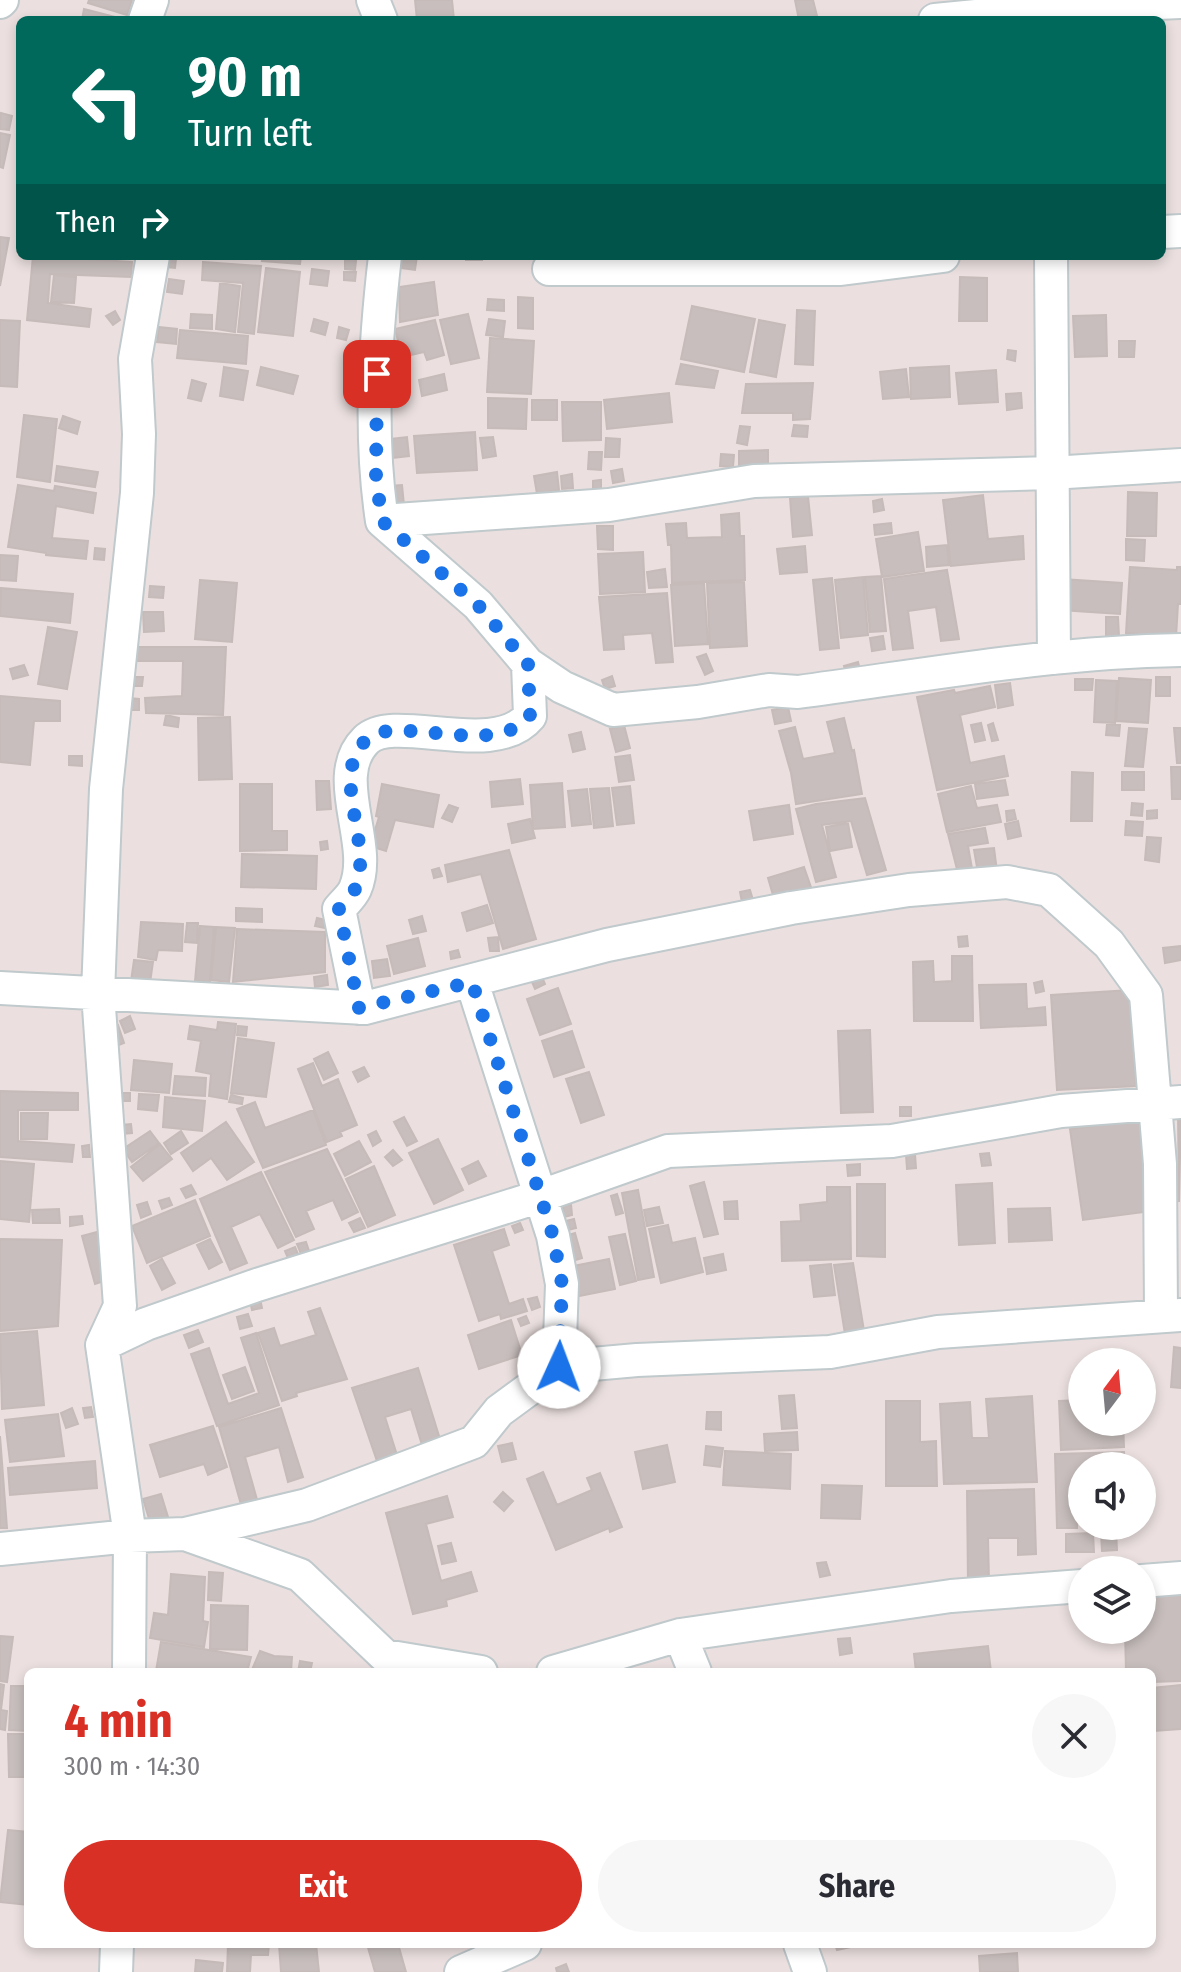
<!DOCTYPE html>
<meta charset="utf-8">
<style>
:root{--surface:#fff;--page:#f7f7f7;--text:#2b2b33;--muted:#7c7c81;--accent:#d93025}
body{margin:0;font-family:"Fira Sans Condensed",sans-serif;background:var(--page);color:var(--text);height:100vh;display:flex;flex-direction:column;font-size:30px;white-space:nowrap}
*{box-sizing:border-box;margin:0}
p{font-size:26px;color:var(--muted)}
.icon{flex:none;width:44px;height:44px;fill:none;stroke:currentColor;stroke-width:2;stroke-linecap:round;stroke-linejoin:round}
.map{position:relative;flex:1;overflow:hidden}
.side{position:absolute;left:24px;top:1668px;width:1132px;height:280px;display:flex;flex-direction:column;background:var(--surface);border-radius:12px;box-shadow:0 4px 12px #0003}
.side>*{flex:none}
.top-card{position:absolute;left:16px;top:16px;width:1150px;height:244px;border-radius:12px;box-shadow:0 4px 12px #0003;background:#00695c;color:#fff;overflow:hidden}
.needle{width:52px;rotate:16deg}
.tools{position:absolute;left:1068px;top:1348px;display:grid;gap:16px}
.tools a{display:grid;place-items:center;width:88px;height:88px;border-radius:50%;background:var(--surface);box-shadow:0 4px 12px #0003;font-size:40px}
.pin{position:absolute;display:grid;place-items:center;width:68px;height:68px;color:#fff;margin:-34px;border-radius:16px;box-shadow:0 4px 12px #0006}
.me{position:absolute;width:88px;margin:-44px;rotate:2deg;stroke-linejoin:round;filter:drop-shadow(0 0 6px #0008)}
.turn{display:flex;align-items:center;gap:28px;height:168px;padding:0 40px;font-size:36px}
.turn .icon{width:104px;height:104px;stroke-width:2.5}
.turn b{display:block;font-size:56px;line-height:68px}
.then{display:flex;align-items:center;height:76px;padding:0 40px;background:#0003;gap:16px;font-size:30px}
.round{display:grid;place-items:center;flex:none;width:84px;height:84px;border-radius:42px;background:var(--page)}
.headline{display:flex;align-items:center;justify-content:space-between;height:136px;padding:0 40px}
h1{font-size:48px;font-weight:700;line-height:60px;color:var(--accent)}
.action{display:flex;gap:16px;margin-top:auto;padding:16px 40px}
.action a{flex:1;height:92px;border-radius:48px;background:var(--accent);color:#fff;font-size:32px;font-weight:700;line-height:92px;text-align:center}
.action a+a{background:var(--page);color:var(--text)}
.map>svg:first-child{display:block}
</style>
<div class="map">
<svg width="1181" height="1972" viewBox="0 0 1181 1972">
<rect width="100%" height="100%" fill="#ebe0df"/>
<path fill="#c7bebd" stroke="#c6bbb9" stroke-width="2" d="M89,0H132L127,15L88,3Z
M415,0H452L454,20H417Z
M795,0H813L817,16L799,20Z
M84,9L115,17L114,20H82Z
M1,113L12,116L9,130L0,129Z
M0,133L10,135L3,168L0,167Z
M0,237L9,238L0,286Z
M33,256L132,262L131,277L50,274L48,303L91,309L89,327L27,320Z
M263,256H301L300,264L262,261Z
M401,256H417L415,270L400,268Z
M466,256H482V260H466Z
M167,258L176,259L175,268L166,267Z
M345,260L356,261L355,270L345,269Z
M203,262L261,266L254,334L238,332L243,283L202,280Z
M266,268L300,272L293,336L258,332Z
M312,269L329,271L327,286L310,284Z
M344,272H356L355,281L344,280Z
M54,275L76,277L74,303L51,302Z
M960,277L987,278V321H959Z
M169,279L184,281L182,294L167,292Z
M434,282L438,315L400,322L399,287Z
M220,283L240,286L235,332L216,329Z
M518,297L533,298V329L518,328Z
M488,299L504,300V311L487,310Z
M692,306L755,319L744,372L681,359Z
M797,310L815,311L813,365L795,364Z
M115,311L120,320L113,325L106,316Z
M191,314L212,315V329L190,328Z
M468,314L479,358L451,364L440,320Z
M1106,315L1107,356L1075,357L1073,316Z
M314,319L328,323L325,335L311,331Z
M489,319L505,321L503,337L486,335Z
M0,320L20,321L17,387L0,386Z
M435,320L444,355L427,360L424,352L402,357L395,329Z
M759,320L785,325L776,377L750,372Z
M159,327L177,329L176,344L157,342Z
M339,327L349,330L346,340L337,338Z
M180,330L248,336L246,364L177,358Z
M490,338L534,341L531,394L487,392Z
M1119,341H1135L1134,357H1119Z
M1008,350L1016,351L1015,361L1007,359Z
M681,364L718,371L714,388L676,384Z
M949,366L950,397L911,399L910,368Z
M224,367L248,371L243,400L220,396Z
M261,367L298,376L293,394L257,385Z
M906,369L909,397L883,399L880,372Z
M996,370L998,402L959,404L956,373Z
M444,374L447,390L422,396L419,380Z
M192,380L206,384L201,401L188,398Z
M813,383L810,419L793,420V413H742L746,384Z
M669,393L672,422L607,429L604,400Z
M1021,393L1022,408L1007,410L1006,394Z
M488,398L527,399L526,429L488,428Z
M532,400H557V420H532Z
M562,402H601V440L563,441Z
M24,415L57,419L50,482L17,477Z
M63,416L80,422L77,434L59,428Z
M794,425L808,426L807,437L792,436Z
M740,426L750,427L747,445L737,443Z
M475,432L477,470L417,473L414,436Z
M407,437L409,456L384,459L382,440Z
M493,437L496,456L483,458L480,438Z
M606,438L620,439L619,457H605Z
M768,450V469H739V451Z
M589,452H602L601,470L588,469Z
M721,454L734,455L733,467L720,466Z
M57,466L98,472L95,487L55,481Z
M622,469L624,481L613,483L611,471Z
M557,472L559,490L537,494L534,476Z
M572,474L573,488L562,489L561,476Z
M601,480V488L593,489V481Z
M18,485L54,491L55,486L96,493L93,513L56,506L52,538L88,541L86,559L46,555V553L8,547Z
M402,485L404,505L391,506L389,486Z
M1128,492L1157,493L1156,536H1127Z
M983,495L988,539L1023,536L1024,559L951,566L943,500Z
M808,496L812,535L793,537L790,498Z
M882,499L884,510L874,512L873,501Z
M739,513L740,536H744L745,580L672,583L671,545H668L666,524L686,523L687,538L722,537L721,515Z
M891,523L892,533L875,535L874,525Z
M597,526H613V550L598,549Z
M918,532L924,571L882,577L876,539Z
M1126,539L1145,540L1144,561L1126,560Z
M947,545L949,565L927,567L926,547Z
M805,546L807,572L780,574L777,549Z
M95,548L105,549L104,560L94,559Z
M643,552L645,592L600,594L598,554Z
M0,555L18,556L16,581L0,580Z
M1130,567L1177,570V567H1181V604H1178L1176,637L1126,633Z
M665,569L667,587L649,588L647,572Z
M947,570L959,639L941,641L936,607L908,611L913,648L893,650L884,579Z
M881,576L886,631L870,632L865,577Z
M863,577L868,635L841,638L835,580Z
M832,578L839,648L820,650L813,580Z
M1062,579L1122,583L1120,614L1060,610Z
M200,580L237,583L232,642L195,639Z
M744,582L747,646L710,648L707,583Z
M704,583L708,644L675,646L671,585Z
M150,586L164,587L163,598L149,597Z
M1,588L73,594L70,623L0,616Z
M667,593L673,662L656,663L652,633L623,635L624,649L604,650L599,597Z
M143,612H163L164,631L144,632Z
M1106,617H1118L1119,636L1106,637Z
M48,627L77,632L67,689L38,684Z
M883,636L885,649L872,651L870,638Z
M133,647H226L223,715L146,713L145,698L182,696L183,661H133Z
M706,654L713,671L705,675L697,657Z
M858,662L860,670L846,673L844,666Z
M24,665L28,675L13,679L10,669Z
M612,676L615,686L605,689L602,680Z
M134,677H143L142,686H134Z
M1156,677H1170V696H1156Z
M1119,678L1151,680L1148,723L1116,721Z
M1075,679H1093L1092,690H1075Z
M1096,680L1117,681L1115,723L1094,722Z
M1010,683L1013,705L998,708L995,685Z
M990,686L995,707L960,715L970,763L1004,756L1008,776L937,790L917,697L954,690L955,693Z
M0,696L60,701V721H34L30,765L0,762Z
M129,698L139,699V710H130Z
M788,707L791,721L775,724L772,710Z
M166,715L179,718L178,727L164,725Z
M230,717L232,779L199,780L198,718Z
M844,718L852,751L854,750L862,794L796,804L791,773L779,731L795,727L803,759L835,753L827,722Z
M981,723L985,740L975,742L971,725Z
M993,723L998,740L992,741L988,725Z
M1107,724L1120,725L1119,736L1106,735Z
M624,725L630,748L616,752L610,729Z
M1129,728L1147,729L1143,767L1125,766Z
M1174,728H1181V763H1177Z
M581,732L585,749L573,752L569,735Z
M630,755L634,780L619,782L615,757Z
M69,756H82V766L69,765Z
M1171,767H1181V799H1172Z
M1072,772L1093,773L1092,821H1071Z
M1122,772H1144V790H1122Z
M520,779L523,804L492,807L490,782Z
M1005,780L1008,795L977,799L975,784Z
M316,781H329L331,809L317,810Z
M562,783L565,827L533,829L530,785Z
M240,784H272V831H287V850L240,851Z
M382,784L439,795L433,827L395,820L386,851L370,846L379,817L376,816Z
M630,786L634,823L617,825L612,788Z
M971,786L977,808L997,805L1001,822L947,832L938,794Z
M609,788L613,826L594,828L590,789Z
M587,789L591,824L572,826L568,791Z
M865,798L886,870L867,875L851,821L822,825L836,877L816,882L796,809L816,804Z
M1132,803L1143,804L1142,816L1131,815Z
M449,805L458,808L452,822L442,818Z
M789,805L793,834L754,840L749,811Z
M1014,810L1016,819L1007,821L1006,811Z
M1157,810V818L1147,819V811Z
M530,819L535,838L512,843L508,824Z
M1018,821L1021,836L1008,839L1005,824Z
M1126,821L1143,822L1142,836L1125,835Z
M848,823L852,847L830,851L826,827Z
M985,828L988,843L968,846L973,874L959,877L948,834Z
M1147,837L1161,838L1159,862L1145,860Z
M327,841L328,849L321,850L320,842Z
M994,848L997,871L978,873L974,850Z
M509,850L536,939L503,949L481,874L448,882L445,865Z
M242,854L317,856L316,889L241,887Z
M804,867L812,890L775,902L768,878Z
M439,868L442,876L434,878L432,870Z
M750,890L753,900L742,902L740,892Z
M487,905L493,923L467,931L462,913Z
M236,908L262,909V922L236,921Z
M422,916L426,931L413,934L409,920Z
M317,918L326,920L325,928L315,926Z
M141,922L183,924L182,951L158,950L156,960L138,957Z
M187,923H198L197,943L185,942Z
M200,926L214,927L210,982L195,981Z
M216,927L235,928L229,982L211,980Z
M237,929L325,932V972L233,982Z
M967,936L968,946L959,947L958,937Z
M498,937L499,951H490L488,938Z
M418,938L425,966L394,974L387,946Z
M1181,946V960L1165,963L1163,948Z
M458,950L460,957L451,959L450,952Z
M952,956H972L973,1021H914L913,962L933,961L934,982L952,981Z
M387,959L390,976L374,978L372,961Z
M134,960L153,962L149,990L130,988Z
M327,975L328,985L315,987L314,977Z
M542,977L545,984L535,989L532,982Z
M1042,981L1044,991L1036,993L1034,983Z
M1026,984L1027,1009L1045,1007L1046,1025L981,1028L979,985Z
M558,988L571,1024L540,1035L527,999Z
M1130,990L1136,1086L1057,1090L1051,995Z
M130,1016L135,1029L125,1033L120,1021Z
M218,1022L236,1024L227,1099L209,1096L211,1074L196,1071L201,1041L188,1039L190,1026L217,1030Z
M118,1025L124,1043L109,1049L102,1031Z
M238,1026L247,1027L246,1036L237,1035Z
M870,1030L873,1112L841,1113L838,1031Z
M572,1031L584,1067L554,1077L542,1041Z
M238,1038L274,1043L266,1097L231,1093Z
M328,1052L338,1073L324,1080L314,1059Z
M134,1060L172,1064L169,1093L131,1090Z
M313,1063L322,1086L338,1079L357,1125L340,1132L342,1136L327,1142L298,1069Z
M364,1067L369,1076L358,1082L353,1072Z
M589,1072L604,1115L581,1123L566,1079Z
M175,1076L206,1078L205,1096L173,1094Z
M0,1091L78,1093V1110H18V1141L74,1145L72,1162L0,1157Z
M120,1093H130V1101H120Z
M139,1094L159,1095L157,1111L138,1109Z
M231,1095L243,1098L242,1104L229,1102Z
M165,1097L205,1101L202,1131L163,1127Z
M255,1102L265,1128L313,1110L326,1145L263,1168L237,1109Z
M900,1107H911V1116H900Z
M1178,1112H1181L1179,1202Z
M21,1113H48L47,1139H21Z
M404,1117L417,1141L407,1146L394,1122Z
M1139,1120L1152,1211L1083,1220L1070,1129Z
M226,1122L254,1162L227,1180L211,1158L193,1171L181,1153Z
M131,1124L132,1133L122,1134L121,1125Z
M150,1131L159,1143L132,1162L123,1149Z
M181,1131L188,1143L171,1154L164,1143Z
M376,1131L381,1141L373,1146L368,1135Z
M438,1139L463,1190L434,1204L409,1153Z
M359,1141L371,1162L345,1176L334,1154Z
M160,1144L172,1159L143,1181L131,1167Z
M89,1145L90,1157H83L82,1146Z
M327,1149L358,1212L342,1220L333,1200L306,1211L314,1229L296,1237L265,1172Z
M393,1150L402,1160L393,1166L385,1157Z
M989,1153L991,1165L982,1166L980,1154Z
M915,1154L916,1168L907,1169L906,1155Z
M0,1161L34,1164L29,1222L0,1219Z
M478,1161L486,1176L469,1184L462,1169Z
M860,1164V1175L848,1176L847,1165Z
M374,1166L395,1215L368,1227L346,1179Z
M261,1172L294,1240L278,1248L260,1214L231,1227L247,1263L230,1270L200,1199Z
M704,1182L718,1234L704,1237L690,1186Z
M992,1183L995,1243L959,1245L956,1185Z
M857,1184H885V1257L857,1256Z
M191,1185L196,1194L186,1198L181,1189Z
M827,1187H850L851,1259L782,1261L781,1222L801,1221L800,1205L827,1202Z
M638,1190L654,1277L638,1280L622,1193Z
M617,1194L623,1213L616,1215L611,1196Z
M169,1198L172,1205L162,1209L159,1201Z
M195,1200L210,1236L147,1263L132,1226Z
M737,1201L738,1219H725L724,1202Z
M147,1202L151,1214L141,1218L137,1205Z
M571,1204L572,1215L564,1217L563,1206Z
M659,1207L663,1223L647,1226L644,1210Z
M1050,1208L1052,1240L1009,1242L1008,1209Z
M59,1209L60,1223H33L32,1210Z
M82,1216L83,1224L70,1226V1217Z
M360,1218L365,1228L354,1232L349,1223Z
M574,1219L576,1228L564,1231L562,1222Z
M520,1223L523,1230L515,1233L512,1226Z
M668,1225L672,1243L695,1238L703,1272L661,1283L649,1229Z
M504,1229L509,1245L492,1251L509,1304L523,1299L527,1311L501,1319L500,1314L479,1321L454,1245Z
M97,1232L110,1279L95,1284L82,1236Z
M575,1233L582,1258L569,1262L562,1237Z
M625,1234L636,1281L620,1285L609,1237Z
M0,1239L62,1240L58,1326L0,1331Z
M210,1239L222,1262L209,1269L197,1245Z
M306,1242L309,1251L301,1254L297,1244Z
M295,1247L300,1259L290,1263L285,1251Z
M723,1254L726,1270L707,1274L704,1258Z
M162,1259L175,1283L162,1290L150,1266Z
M609,1259L615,1289L574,1297L568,1267Z
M853,1263L864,1331L845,1334L834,1265Z
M831,1264L835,1295L814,1297L810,1266Z
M537,1297L540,1307L532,1310L528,1299Z
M260,1299L262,1308L252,1310L250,1301Z
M320,1308L347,1379L296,1393L297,1396L282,1401L258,1333L274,1328L280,1346L316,1335L308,1312Z
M248,1314L252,1326L240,1329L237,1317Z
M526,1316L529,1323L521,1326L518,1319Z
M511,1320L522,1355L479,1369L468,1335Z
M198,1330L203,1342L189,1348L184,1335Z
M37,1331L44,1405L2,1409L0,1334Z
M256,1333L279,1405L217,1426L191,1354L209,1348L228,1404L259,1393L241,1338Z
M1174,1347L1181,1348V1388L1171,1387Z
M245,1367L254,1391L232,1399L223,1375Z
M418,1368L440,1439L422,1445L411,1409L385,1417L397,1455L377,1461L352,1388Z
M794,1395L797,1428L782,1429L779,1396Z
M1032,1396L1037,1482L944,1484L940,1404L970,1402L972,1438H989L986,1399Z
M1082,1400V1422H1123L1124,1447L1061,1450L1059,1401Z
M886,1401H920V1442L936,1441L937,1486H886Z
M91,1407L93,1417L85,1418L83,1408Z
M72,1408L78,1424L66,1428L61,1413Z
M281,1408L303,1477L288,1482L279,1447L245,1457L258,1503L242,1508L219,1427Z
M707,1412H721V1430L706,1429Z
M58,1414L64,1456L10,1462L5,1420Z
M213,1426L227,1467L208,1475L204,1464L160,1477L150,1445Z
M797,1432L798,1450L765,1451L764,1434Z
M0,1436L7,1528H0Z
M512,1443L516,1459L502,1462L498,1446Z
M667,1445L675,1482L643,1489L635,1452Z
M706,1446L723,1448L720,1467L704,1465Z
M725,1451L791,1454L790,1489L723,1485Z
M1124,1452L1125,1466H1082V1499L1077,1500V1528H1057L1055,1454Z
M95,1461L97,1488L10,1495L8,1468Z
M543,1472L557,1505L592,1490L587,1478L600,1473L622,1527L610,1532L609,1528L556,1550L527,1479Z
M822,1485L862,1486L860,1519L821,1518Z
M1034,1489L1036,1554L1018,1555V1538H988L989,1581L968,1582L967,1491Z
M503,1492L513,1501L504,1511L494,1502Z
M161,1494L172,1530L154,1535L143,1499Z
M447,1496L453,1517L426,1524L441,1581L471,1572L477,1591L446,1600L447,1606L413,1614L386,1513Z
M1116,1531L1117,1550L1102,1551L1101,1532Z
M1093,1533L1094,1552H1066V1534Z
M451,1543L456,1561L442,1564L438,1546Z
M826,1562L830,1575L820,1577L817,1563Z
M209,1572L223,1573L221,1601L208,1600Z
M171,1574L205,1577L203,1621L208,1622L204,1647L150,1638L154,1613L168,1615Z
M1142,1589H1181V1681L1152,1682V1672H1126L1125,1630H1142Z
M211,1605L248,1606L247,1650L210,1649Z
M0,1636L13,1637L7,1682L0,1681Z
M850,1638L852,1653L840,1655L838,1639Z
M161,1642L251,1657L247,1672L156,1671Z
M988,1646L991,1672H916L914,1654Z
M260,1651L274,1656L292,1657L291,1672H251Z
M300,1661L312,1663L310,1672H298Z
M0,1684L4,1685L1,1710L7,1711L5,1730L0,1729Z
M1181,1685V1729L1153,1731L1154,1749H1152V1688Z
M11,1686H28V1731L9,1730Z
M8,1734H28V1777H9Z
M8,1830L28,1832V1905L0,1902Z
M228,1944H269L268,1955H251L250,1972H227Z
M279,1944H316L319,1972H281Z
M367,1944H398L406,1972H375Z
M835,1944H864L837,1950Z
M1017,1953L1018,1972H980L979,1956Z
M196,1960L223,1963L222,1972H195Z
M566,1964L569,1972H557L556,1968Z"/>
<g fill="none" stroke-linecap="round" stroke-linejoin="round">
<g stroke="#c0c9cc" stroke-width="36">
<path id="street" d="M373,0L381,20
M0,2L2,0
M145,20L152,0
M935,20L1067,7L1181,2
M1162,232L1181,231
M385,256C375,343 369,434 382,521L478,605L528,664L562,687L613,710L698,702L769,690L798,692C925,675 1052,652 1181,650
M1051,256L1054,658
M549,269H841L943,256
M382,521L609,505L754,481L1051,473L1181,465
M472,982L553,1236L562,1284L559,1367
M0,988L365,1008L607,945L791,908L909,890L1007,882L1049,890L1109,944L1146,995L1160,1164L1161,1316
M359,1008L339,909C344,903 352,896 355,889C375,844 328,777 366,740C394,712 494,760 530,716L528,664
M102,1345L146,1324L257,1285L538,1197L668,1151L892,1141L1061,1111L1181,1102
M185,1534L300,1575L385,1656L481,1672
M0,1549L130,1536L185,1534L307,1505L474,1442L499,1411L559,1367L637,1360L830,1352L938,1332L1181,1315
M1142,1581L1181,1578
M680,1635L695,1672
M129,1672L130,1536L102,1345L120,1306L98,993L106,789L137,493L139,434L135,359L153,256
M553,1672L680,1635L951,1596L1082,1586
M800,1944L810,1972
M116,1972L117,1944
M461,1972L525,1944"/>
</g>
<use href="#street" stroke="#fff" stroke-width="32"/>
</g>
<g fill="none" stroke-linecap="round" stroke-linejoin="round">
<path stroke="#1a73e8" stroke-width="14" stroke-dasharray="0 25.2" d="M377,374L376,477L382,521L478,605L528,664L530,716C494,760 394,712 366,740C328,777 375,844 355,889C352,896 344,903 339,909L359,1008L472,982L553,1236L562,1284L559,1367"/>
</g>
</svg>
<div class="tools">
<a><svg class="needle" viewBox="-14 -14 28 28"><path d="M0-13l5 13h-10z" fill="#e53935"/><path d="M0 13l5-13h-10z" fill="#7c7c81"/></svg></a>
<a><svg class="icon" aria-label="sound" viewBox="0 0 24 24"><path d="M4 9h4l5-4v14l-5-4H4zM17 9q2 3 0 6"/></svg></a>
<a><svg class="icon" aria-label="layers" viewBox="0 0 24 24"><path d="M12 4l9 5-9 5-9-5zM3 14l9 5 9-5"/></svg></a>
</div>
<div class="pin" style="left:377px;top:374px;background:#d93025"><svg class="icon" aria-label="arrive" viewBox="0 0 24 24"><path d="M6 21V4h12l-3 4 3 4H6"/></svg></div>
<svg class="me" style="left:559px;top:1367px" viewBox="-20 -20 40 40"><circle r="19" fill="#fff"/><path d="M0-13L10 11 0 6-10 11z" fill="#1a73e8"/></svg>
<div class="top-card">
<div class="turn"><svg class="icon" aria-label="left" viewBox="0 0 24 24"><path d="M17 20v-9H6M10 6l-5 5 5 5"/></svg><div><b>90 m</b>Turn left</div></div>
<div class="then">Then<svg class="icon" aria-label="right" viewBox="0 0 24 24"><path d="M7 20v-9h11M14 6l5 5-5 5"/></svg></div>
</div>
<section class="side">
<div class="headline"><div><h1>4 min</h1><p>300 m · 14:30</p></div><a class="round"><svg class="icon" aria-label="close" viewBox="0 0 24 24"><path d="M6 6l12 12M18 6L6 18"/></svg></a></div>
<div class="action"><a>Exit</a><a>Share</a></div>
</section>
</div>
